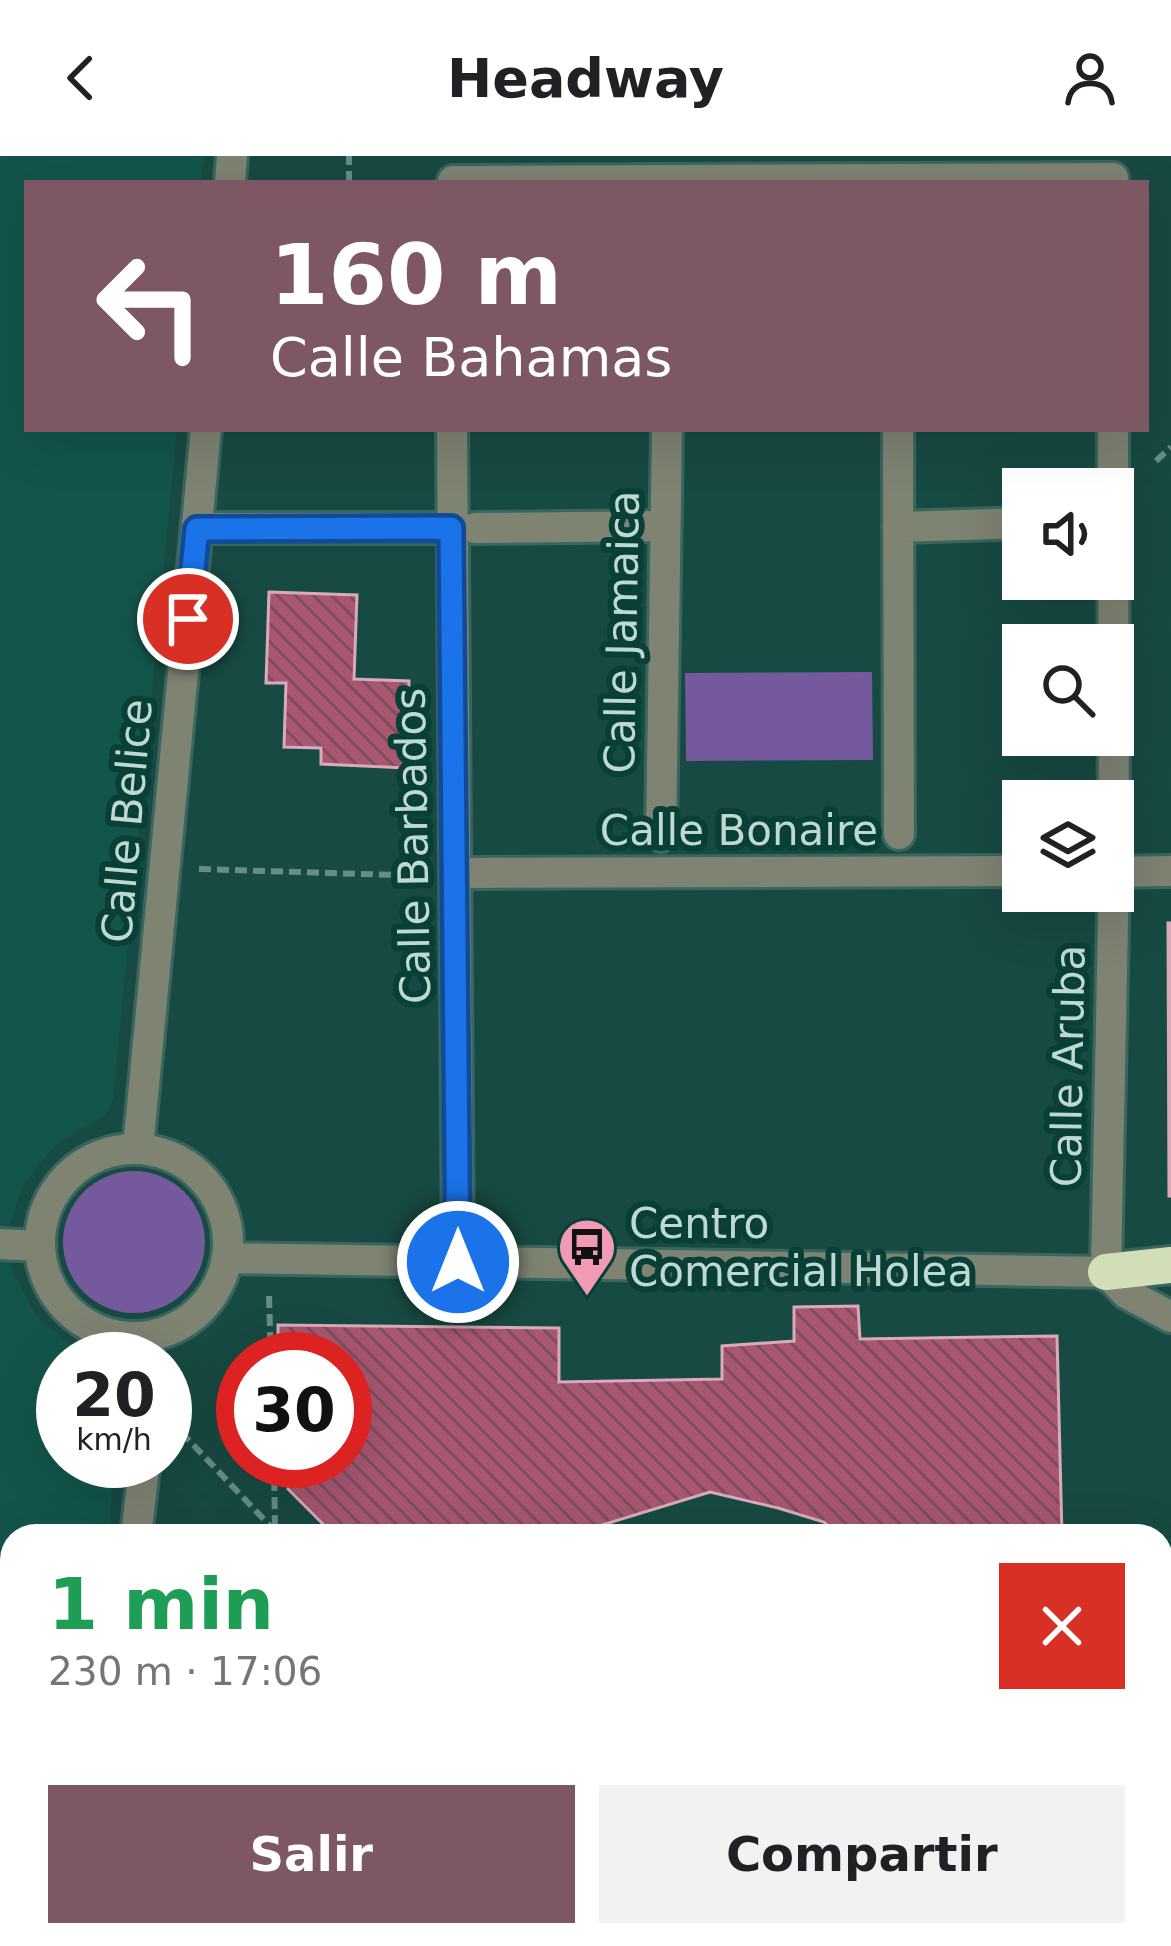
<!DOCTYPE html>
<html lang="es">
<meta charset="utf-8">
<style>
:root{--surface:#fff;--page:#f2f2f2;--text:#202124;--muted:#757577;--accent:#7e5765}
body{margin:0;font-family:"DejaVu Sans",sans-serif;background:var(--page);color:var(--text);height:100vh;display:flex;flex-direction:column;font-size:45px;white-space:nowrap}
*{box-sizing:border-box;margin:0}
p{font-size:39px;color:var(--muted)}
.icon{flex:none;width:66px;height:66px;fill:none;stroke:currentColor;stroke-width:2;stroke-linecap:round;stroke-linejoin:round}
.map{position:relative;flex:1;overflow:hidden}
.details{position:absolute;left:0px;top:1368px;width:1173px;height:423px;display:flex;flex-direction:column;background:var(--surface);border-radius:36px 36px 0 0;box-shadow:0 12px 48px #0002}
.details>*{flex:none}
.banner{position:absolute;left:24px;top:24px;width:1125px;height:252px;border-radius:0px;box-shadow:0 12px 48px #0002;background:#7e5765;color:#fff;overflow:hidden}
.controls{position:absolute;left:1002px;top:312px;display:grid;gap:24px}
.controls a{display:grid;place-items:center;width:132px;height:132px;border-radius:0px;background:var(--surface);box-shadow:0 12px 48px #0002;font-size:60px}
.speed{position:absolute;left:36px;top:1176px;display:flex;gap:24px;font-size:60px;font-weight:700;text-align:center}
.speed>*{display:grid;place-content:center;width:156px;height:156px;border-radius:50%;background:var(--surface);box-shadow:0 12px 48px #0002;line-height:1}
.speed small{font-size:30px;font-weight:400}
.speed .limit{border:18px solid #d22;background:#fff;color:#111}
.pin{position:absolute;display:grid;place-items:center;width:102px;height:102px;color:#fff;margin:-51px;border:6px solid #fff;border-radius:50%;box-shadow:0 3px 12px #0007}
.me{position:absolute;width:132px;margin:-66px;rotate:0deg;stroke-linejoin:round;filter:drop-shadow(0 0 9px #0008)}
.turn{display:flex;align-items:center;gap:42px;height:252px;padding:0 48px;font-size:54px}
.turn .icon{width:156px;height:156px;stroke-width:2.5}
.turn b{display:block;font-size:84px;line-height:102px}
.round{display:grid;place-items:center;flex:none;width:126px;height:126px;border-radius:0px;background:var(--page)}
.summary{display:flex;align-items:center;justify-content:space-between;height:204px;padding:0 48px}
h1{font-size:72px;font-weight:700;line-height:90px;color:#1e9e55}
.action{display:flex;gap:24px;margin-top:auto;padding:24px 48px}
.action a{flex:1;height:138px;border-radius:0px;background:var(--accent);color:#fff;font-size:48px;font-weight:700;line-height:138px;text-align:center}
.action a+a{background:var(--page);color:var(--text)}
header{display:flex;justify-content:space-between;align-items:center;height:156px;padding:0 48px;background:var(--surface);font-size:54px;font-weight:700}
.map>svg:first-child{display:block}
</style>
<header><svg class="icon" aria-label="back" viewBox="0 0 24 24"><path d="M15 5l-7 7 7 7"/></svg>Headway<svg class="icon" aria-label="person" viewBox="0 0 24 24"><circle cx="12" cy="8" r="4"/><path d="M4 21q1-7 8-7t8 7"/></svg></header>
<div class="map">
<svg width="1171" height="1790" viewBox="0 0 1171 1790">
<defs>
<pattern id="building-back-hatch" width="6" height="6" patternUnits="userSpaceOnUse" patternTransform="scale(3)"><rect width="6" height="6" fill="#a85671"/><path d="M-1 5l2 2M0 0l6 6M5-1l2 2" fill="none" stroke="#7c4e5d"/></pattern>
</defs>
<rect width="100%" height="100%" fill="#174a42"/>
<path fill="#13554b" d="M0,0H204L201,27H27V273H177L113,944L105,959L58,987L37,1011L23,1030L8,1075L11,1113L37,1161L88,1203H63V1305H113L110,1380H12V1779H94V1790H0Z"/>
<path fill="#74599d" d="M872,516L873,604L686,605L685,517Z
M63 1086a71 71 0 1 1 142 0a71 71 0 1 1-142 0Z"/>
<path fill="url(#building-back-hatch)" stroke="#d9abb8" stroke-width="3" d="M269,436L357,439L354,523L409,525L406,612L321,608V592L284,591L286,527H266Z
M1168,767H1171V1040H1169Z
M858,1150L860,1183L1057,1180L1062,1380H841L824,1366L778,1352L710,1336L566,1380H335L288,1333V1305H345V1203H278V1169L559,1172V1226L722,1223V1190L794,1185V1151Z
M1171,1659V1755L1169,1753L1161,1759V1663Z
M1161,1773H1171V1790H979L990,1779H1161Z
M189,1779H710V1788L189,1790Z
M890,1779H941L931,1790H887L884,1787Z
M741,1787L744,1790H597L710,1788Z"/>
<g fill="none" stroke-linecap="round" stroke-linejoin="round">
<g stroke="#39665f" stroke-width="36">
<path id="minor" d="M453,25L1113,22
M230,27L232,0
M452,273L458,1106
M898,273L899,678
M898,371L1023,367
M197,372H451
M475,372L665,370
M661,680L667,273
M1113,716L1171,715
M456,717L1023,715
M40 1087a94 94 0 1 1 188 0a94 94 0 1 1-188 0Z
M138,993L206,273
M0,1088L39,1090
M228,1102L1106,1116L1126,1137L1171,1161
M1106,1116L1114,716L1113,273
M136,1380L145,1305
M119,1790V1779"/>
</g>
<g stroke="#39665f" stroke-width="42">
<path id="highway" d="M1106,1116L1171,1109"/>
</g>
<path stroke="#668d86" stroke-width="6" stroke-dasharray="12 6" stroke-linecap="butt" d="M349,27V0
M1156,305L1171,291
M199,713L429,720
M269,1140L271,1203
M181,1276L275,1375
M274,1305L275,1373"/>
<use href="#minor" stroke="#7e8372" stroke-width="30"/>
<use href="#highway" stroke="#d2deb5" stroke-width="36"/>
</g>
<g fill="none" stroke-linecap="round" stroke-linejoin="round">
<g stroke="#114b97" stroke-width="30">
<path id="route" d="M188,463L197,373L451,372L458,1106"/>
</g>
<use href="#route" stroke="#1a73e8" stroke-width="21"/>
</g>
<defs>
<g id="bus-pin" transform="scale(3)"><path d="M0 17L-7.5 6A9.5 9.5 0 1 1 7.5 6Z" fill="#f19ab4" stroke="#083f37"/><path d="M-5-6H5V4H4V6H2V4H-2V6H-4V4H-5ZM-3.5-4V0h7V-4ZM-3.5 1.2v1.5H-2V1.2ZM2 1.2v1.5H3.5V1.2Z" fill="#111"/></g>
</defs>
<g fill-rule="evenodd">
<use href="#bus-pin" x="587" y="1091"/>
</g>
<g text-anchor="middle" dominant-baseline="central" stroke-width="12" stroke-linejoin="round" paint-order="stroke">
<g font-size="42" fill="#bfd8d3" stroke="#083f37">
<text transform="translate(622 476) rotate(-89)">Calle Jamaica</text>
<text transform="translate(127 665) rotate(-85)">Calle Belice</text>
<text x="739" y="674">Calle Bonaire</text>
<text transform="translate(413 690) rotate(-91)">Calle Barbados</text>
<text transform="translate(1068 910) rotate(-89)">Calle Aruba</text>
</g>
<g font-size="42" fill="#bfd8d3" stroke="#083f37" text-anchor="start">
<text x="629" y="1067">Centro<tspan x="629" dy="48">Comercial Holea</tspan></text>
</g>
</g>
</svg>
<div class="controls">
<a><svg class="icon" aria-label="sound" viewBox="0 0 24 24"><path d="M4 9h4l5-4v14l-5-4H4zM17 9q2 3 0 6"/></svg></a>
<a><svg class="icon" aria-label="search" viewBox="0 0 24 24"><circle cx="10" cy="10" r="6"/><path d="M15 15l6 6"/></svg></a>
<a><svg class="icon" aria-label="layers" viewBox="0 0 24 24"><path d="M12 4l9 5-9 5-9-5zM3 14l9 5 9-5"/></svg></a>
</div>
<div class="speed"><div>20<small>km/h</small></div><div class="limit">30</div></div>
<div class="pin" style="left:188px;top:463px;background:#d93025"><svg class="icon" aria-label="arrive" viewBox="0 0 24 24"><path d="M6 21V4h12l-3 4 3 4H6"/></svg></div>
<svg class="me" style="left:458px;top:1106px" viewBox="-20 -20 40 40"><circle r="17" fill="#1a73e8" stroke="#fff" stroke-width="3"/><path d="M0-11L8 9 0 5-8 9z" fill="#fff"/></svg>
<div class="banner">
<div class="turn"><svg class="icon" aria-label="left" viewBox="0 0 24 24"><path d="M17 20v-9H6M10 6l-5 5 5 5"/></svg><div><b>160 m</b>Calle Bahamas</div></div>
</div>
<section class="details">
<div class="summary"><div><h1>1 min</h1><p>230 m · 17:06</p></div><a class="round" style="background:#d93025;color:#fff"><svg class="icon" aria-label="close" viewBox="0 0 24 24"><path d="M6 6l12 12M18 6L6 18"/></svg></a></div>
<div class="action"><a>Salir</a><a>Compartir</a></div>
</section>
</div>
